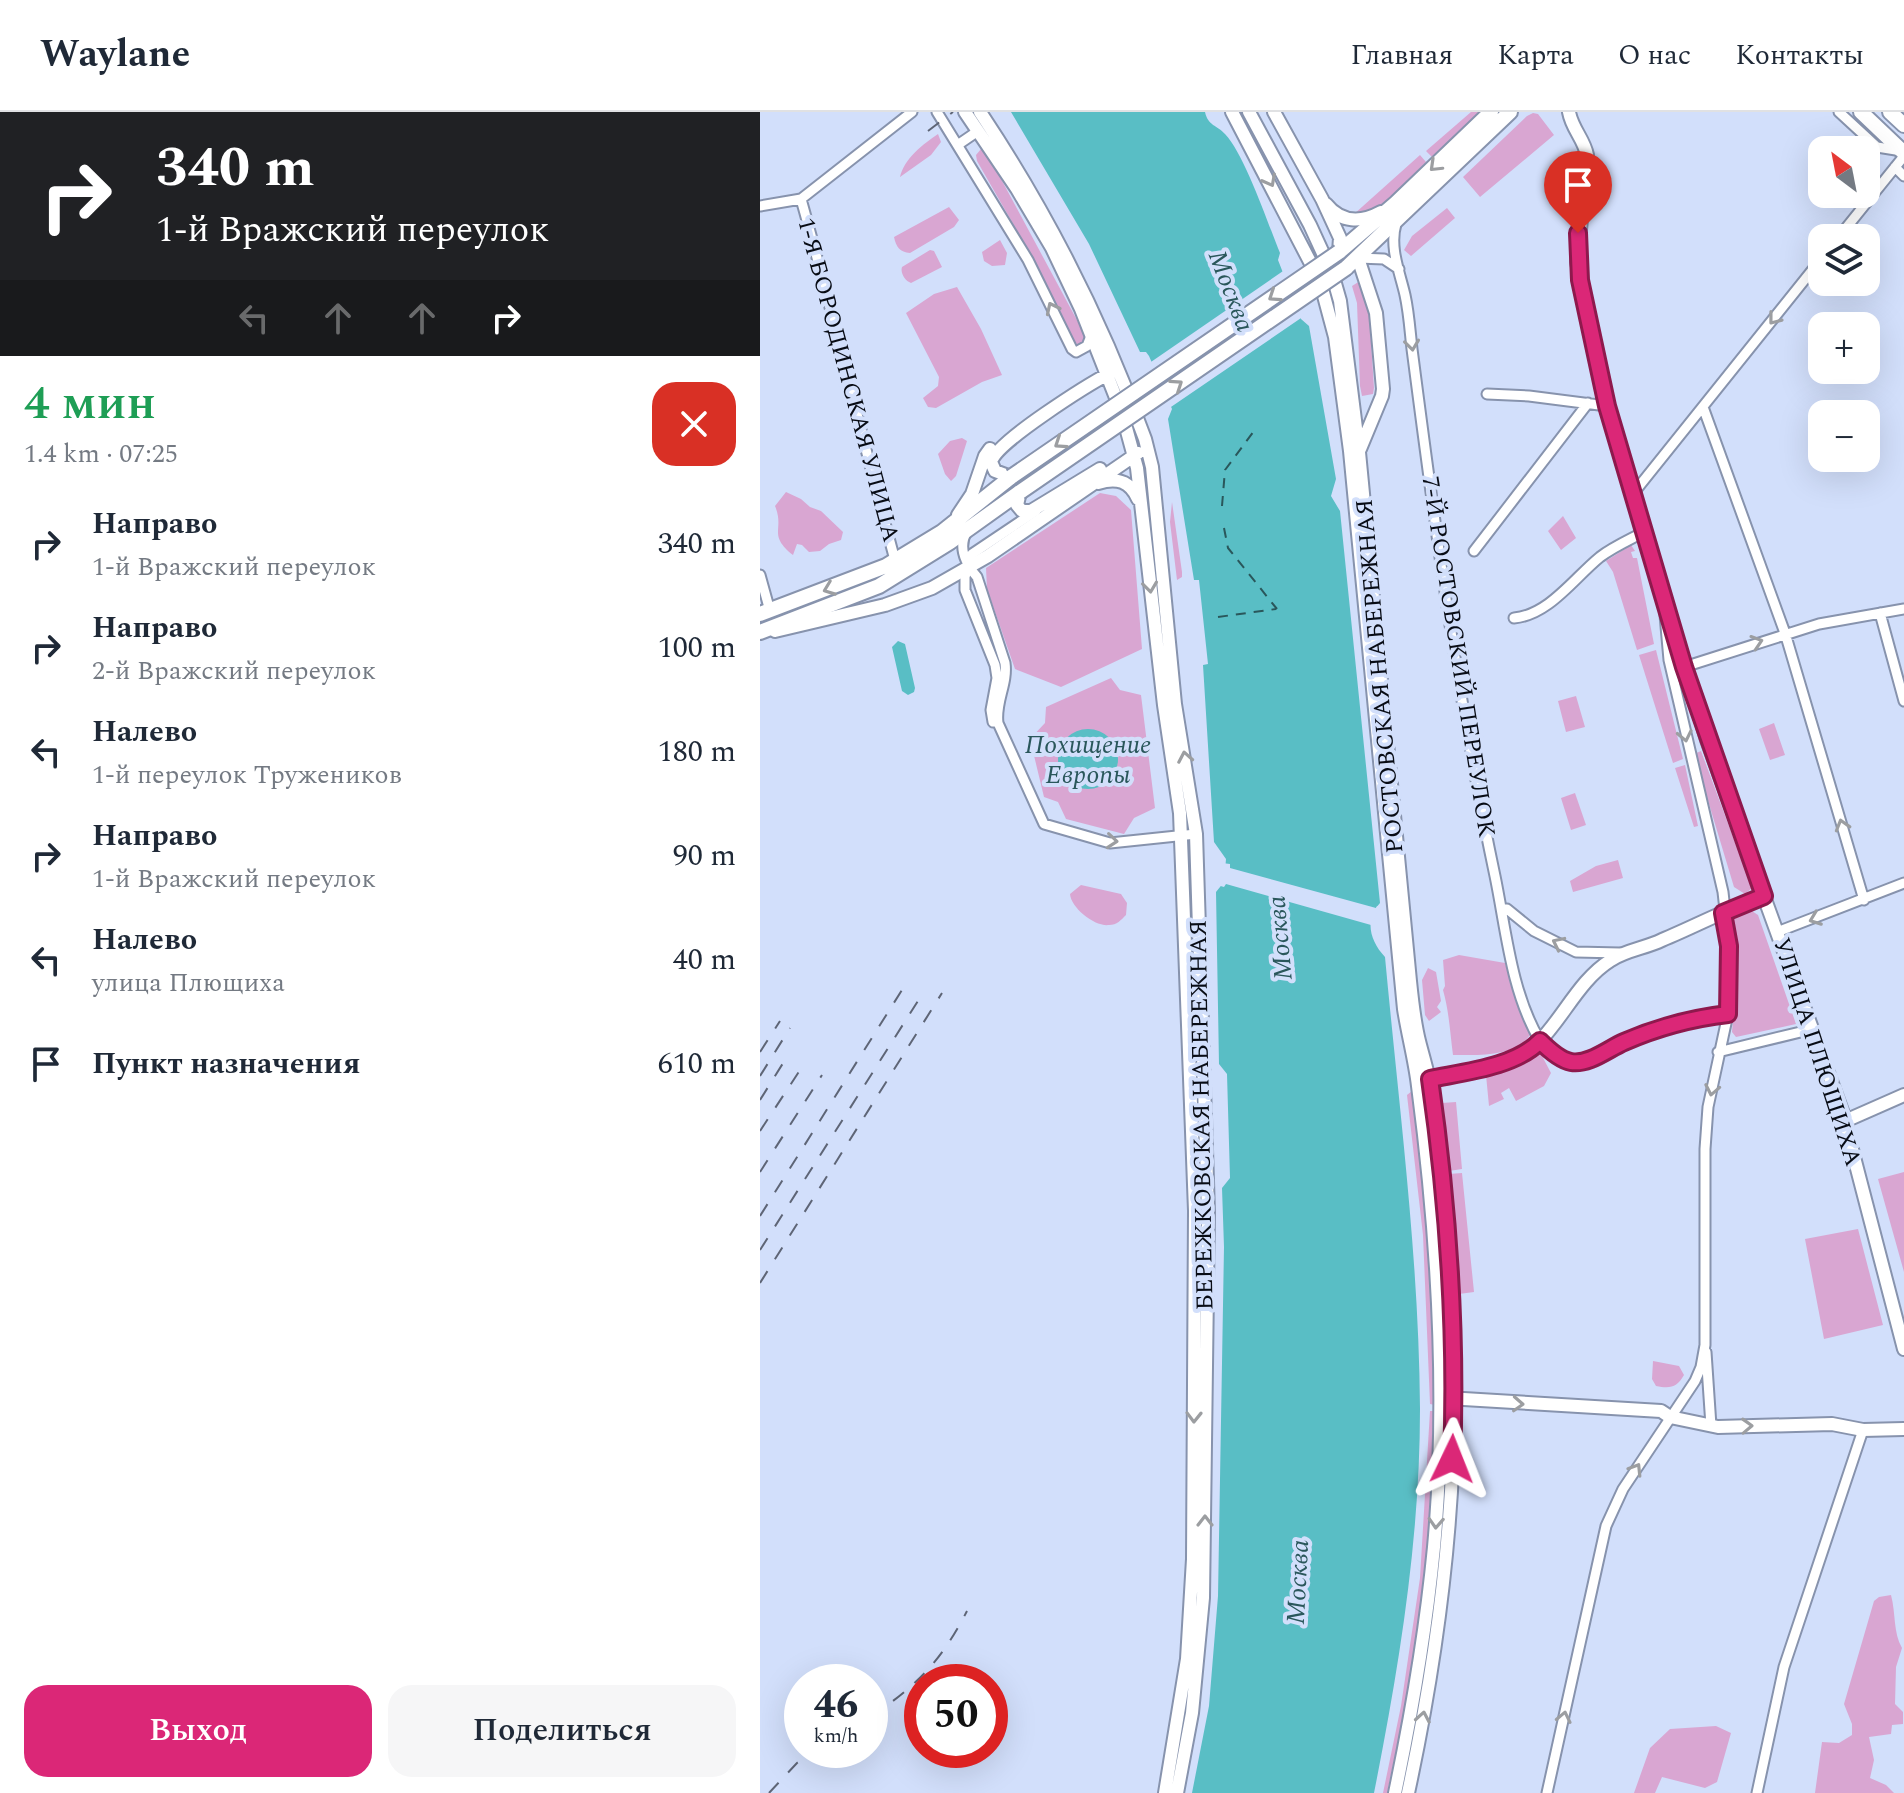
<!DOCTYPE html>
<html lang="ru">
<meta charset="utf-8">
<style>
:root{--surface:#fff;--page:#f6f6f7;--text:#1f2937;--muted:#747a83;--line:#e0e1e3;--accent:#db2777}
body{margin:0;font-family:Spectral,serif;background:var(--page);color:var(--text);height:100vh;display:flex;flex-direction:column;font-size:30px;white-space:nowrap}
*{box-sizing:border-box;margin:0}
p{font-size:26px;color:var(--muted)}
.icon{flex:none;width:44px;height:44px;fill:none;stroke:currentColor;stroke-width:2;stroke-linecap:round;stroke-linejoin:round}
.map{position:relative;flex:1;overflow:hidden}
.drawer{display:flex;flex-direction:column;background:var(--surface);width:760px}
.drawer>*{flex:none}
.hud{background:#202124;color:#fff;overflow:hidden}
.needle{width:52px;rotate:328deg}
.buttons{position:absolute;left:1048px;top:24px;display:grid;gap:16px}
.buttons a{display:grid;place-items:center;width:72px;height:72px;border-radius:16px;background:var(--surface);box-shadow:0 8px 32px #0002;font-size:40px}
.speed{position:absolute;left:24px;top:1552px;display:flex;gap:16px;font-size:40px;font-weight:700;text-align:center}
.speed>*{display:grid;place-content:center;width:104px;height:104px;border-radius:50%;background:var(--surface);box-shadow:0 8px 32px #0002;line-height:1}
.speed small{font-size:20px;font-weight:400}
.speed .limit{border:12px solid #d22;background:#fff;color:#111}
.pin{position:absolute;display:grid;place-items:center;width:68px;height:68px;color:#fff;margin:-82px -34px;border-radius:50% 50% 50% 0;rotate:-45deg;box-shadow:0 0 8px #0007}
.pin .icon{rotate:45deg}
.me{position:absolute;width:88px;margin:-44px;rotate:2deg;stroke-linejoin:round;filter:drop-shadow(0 0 6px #0008)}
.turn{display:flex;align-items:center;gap:28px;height:168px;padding:0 24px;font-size:36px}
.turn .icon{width:104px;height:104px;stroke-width:2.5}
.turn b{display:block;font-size:56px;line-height:68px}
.lanes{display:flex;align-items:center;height:76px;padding:0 24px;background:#0003;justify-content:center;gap:40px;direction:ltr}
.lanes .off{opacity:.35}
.round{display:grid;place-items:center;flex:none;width:84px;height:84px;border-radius:24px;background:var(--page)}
.summary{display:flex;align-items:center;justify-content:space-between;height:136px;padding:0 24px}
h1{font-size:48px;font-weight:600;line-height:60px;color:#1e9e55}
.action{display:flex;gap:16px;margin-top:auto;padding:16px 24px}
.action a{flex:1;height:92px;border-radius:24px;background:var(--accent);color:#fff;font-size:32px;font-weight:600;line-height:92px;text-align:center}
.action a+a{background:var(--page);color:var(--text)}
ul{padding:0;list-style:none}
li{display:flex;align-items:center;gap:24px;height:104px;padding:0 24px}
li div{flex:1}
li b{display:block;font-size:30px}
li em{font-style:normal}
header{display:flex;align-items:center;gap:48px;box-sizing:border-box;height:112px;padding:0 40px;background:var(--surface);border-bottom:2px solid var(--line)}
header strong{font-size:38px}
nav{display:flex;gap:44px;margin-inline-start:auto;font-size:28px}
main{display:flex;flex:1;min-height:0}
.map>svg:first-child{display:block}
</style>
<header>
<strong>Waylane</strong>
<nav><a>Главная</a><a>Карта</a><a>О нас</a><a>Контакты</a></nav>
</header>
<main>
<section class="drawer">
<div class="hud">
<div class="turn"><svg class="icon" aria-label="right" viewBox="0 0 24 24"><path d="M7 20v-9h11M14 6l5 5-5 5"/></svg><div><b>340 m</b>1-й Вражский переулок</div></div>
<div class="lanes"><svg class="icon off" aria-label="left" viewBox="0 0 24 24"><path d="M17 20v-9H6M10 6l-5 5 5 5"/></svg><svg class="icon off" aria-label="ahead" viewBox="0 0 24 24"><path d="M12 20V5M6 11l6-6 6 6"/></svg><svg class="icon off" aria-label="ahead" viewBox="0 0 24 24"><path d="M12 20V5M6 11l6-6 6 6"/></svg><svg class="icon" aria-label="right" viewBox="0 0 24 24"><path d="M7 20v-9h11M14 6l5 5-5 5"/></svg></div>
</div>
<div class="summary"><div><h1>4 мин</h1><p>1.4 km · 07:25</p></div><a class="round" style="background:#d93025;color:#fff"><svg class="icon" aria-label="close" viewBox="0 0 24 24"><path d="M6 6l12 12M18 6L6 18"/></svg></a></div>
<ul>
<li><svg class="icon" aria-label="right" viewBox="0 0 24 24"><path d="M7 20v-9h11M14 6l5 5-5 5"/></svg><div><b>Направо</b><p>1-й Вражский переулок</p></div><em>340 m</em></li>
<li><svg class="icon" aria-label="right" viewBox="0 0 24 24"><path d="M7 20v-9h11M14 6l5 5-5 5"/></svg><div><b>Направо</b><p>2-й Вражский переулок</p></div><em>100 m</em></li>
<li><svg class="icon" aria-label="left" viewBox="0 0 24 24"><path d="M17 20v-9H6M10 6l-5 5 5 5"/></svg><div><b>Налево</b><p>1-й переулок Тружеников</p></div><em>180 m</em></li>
<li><svg class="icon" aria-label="right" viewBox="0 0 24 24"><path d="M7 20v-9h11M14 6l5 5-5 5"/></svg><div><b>Направо</b><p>1-й Вражский переулок</p></div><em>90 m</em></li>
<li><svg class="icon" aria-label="left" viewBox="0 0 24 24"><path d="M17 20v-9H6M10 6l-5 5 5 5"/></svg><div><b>Налево</b><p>улица Плющиха</p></div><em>40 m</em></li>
<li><svg class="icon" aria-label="arrive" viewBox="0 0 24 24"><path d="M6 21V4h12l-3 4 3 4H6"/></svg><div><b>Пункт назначения</b></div><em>610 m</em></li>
</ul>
<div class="action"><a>Выход</a><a>Поделиться</a></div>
</section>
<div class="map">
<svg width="1144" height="1681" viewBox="0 0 1144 1681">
<rect width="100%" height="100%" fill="#d2dffb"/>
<path fill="#d9a6d2" d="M711,0H719L672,45L666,39Z
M773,1L778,2L794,23L720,85L703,65L767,4Z
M178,22L181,30L171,43L140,65C144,47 163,32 178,22Z
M221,37L227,41L325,223L324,232L320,234L314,230L272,145L217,49L216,43Z
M660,43L666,50L617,99L593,103Z
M189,95L199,108L194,115L150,141C140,140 136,135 134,125Z
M687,96L695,106L651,144L644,138L652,124Z
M240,128L247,141L245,153L232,154L224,149L222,140Z
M170,138L174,139L182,155L151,171C145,169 140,161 142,155Z
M600,169L609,199L614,276L613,282L602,284L600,274L597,191L592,174Z
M197,175L221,217L242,263L222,270L176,296L168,295L163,286L178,274L179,265L146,201L174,182Z
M202,326L207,329L196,364L191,369L185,362L178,342L190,329Z
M26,380L41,387L50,395L61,399L83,420L81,428L69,432L60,439L49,440L42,433L37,432L33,443C7,422 25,418 15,394Z
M340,381L356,384L371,398L382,537L301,575L255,557L227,477L226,456Z
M412,390L422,460V465L417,468L410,410Z
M803,404L816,426L801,438L788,419Z
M871,433L875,439L871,440L873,446H877L894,532L877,538L853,460L846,449Z
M896,538L923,647L913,651L879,543Z
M351,566L360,578L381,583L395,696L374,706L364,722L306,707L298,690L284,685L270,627L285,611L286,595Z
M816,584L825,615L806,620L798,589Z
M1014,611L1025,643L1010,648L999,617Z
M941,639L992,776L985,782L974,775L934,642Z
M925,653L938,714L934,715L915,656Z
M815,681L826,713L811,718L801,686Z
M858,748L863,766L813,780L810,769L836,754Z
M321,773L361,782L367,791L366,803C361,808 357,813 349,813C335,815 311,796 310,782Z
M992,799L998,803L1036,912L976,925L972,920L978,851L972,807Z
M699,843L745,851L756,890L770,923C754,945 718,943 693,943C690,920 689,899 683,878L685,874L683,848Z
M668,856L676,860L681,889L677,895L681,900L669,909L665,903L662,868Z
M781,942L791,961L784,974L756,989L749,976L741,981L744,987L729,994L726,963L740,957L742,961L745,959L744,956Z
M652,979L668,1123L675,1293L670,1292L663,1123L647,983Z
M696,990L702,1057L689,1059L682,991Z
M1144,1060V1160L1118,1067Z
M702,1061L714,1180L699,1182L689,1062Z
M1098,1117L1123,1213L1064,1227L1045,1127Z
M893,1249L919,1254L924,1263C917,1275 911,1277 896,1274L892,1267Z
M670,1299H675C673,1348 672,1397 667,1446C659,1525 644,1603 627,1681H623L641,1594L660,1466Z
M1131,1483C1136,1502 1133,1520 1142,1536L1136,1555L1135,1592L1143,1600V1612L1132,1613L1131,1622L1109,1625L1114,1648L1110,1666L1126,1673L1134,1681H1055L1062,1630L1079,1631L1092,1623V1612L1084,1592L1114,1489L1119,1485Z
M956,1614L971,1621L957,1670L945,1676L902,1665L895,1681H874L890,1636L910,1617Z"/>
<path fill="#59bec5" d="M251,0H445C448,14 457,13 465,22C485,43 508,112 520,141L518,148L541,207L549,214L576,367L571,384L580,399L620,791C604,808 610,829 625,845C639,996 659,1146 660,1297C660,1427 639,1555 614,1681H432L449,1594L458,1484L464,1135L462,1076L470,1066L467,962L459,952L456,780L464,770L466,747L454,730L443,553L448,552L439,468H434L408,307L412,297L389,244L386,240H380L329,132Z
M138,529L145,532L155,576L154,580L148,583L142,579L132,535Z
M298 647a30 30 0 1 1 60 0a30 30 0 1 1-60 0Z"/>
<path fill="#d2dffb" d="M526,157L544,204L408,297L388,252Z
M462,751L470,752V756L616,796L617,794L621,795L615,805L614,817L611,816V813L466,772L464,775L457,773Z"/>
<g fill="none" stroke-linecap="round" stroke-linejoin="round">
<path stroke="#2a575b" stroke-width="2" stroke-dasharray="10 8" stroke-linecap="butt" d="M462,394L465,358L497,315
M464,416L468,436L517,497
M458,505L516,497"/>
<g stroke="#8793ad" stroke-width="13">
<path id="street" d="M177,0L268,148L312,237L316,240L327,234L331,224
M1079,0L1117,35L1142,39
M199,32L218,19
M1135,55L1144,64
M41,87C75,207 102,328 135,448
M0,94L41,87L152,0
M636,112C629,135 640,161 645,183C649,201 650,219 652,237C675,414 698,590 735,764C746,817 751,879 779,927C789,943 808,951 825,949C870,927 918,907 968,902
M1078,126L1144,44
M598,146L624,147L639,157
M727,282L769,284L847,294
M943,295L1025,521L1104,788
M872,383L1062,146
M207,419C197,436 206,452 217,465L245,551C248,572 235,590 238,611L284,712L350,731L436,722
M714,439L828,291
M0,463L10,499
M1120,501L1144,589
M754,506C789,503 814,466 840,445C853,435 869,428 884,420
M924,555L1059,512L1144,497
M233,610L231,598L237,566L235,553L205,478V465L212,442L276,399
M742,797H747L774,819L816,840L860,841
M1017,820L1144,771
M958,940L1053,917
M946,1240L951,1314
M787,1681L846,1414L863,1377L935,1269L941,1255L945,1233V1037L948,995L968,902L969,834L963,780L909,548L905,503
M997,1681L1024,1555L1103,1318"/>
</g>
<g stroke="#8793ad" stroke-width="16">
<path id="secondary" d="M205,0L257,77L292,136L321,197L362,301L377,356L404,593L420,701L435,1099L433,1447L427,1547L405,1681
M220,0C289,103 343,211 385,327L392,355L415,592L436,722L448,1100L443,1486L432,1601L417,1681
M472,0L560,169L575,225L590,339L644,897C648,923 655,948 658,974C678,1126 688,1282 674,1435C666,1518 652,1600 635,1681
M489,0L550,113L572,161L580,189L599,340L650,869C652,889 654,909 659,929C664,949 670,967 673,988C685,1085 694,1186 694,1284C694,1417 676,1551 648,1681
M514,0L562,87L580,126L579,140
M809,0C812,17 824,27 827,43L817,150L847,294L947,628L1082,999L1144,1237
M566,92C581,111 601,111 621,100
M598,146L616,201L623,277L622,284L600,337
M251,365L235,359L231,350C236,330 329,272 352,260
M338,371C357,365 370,369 378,387
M260,380L257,393L262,399H271L340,357
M198,403L212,382L225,344L230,337
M15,519L125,493L172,476L228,444L378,341
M662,969C698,958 750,959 778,931C804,905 819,868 851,848C866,838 886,836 902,828C936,814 969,796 1004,784
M1085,1009L1144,983
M687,1286L901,1299L910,1305L958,1315L1072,1312L1103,1318L1144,1317"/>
</g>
<g stroke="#8793ad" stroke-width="18">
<path id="primary" d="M1101,0L1144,41
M1130,0L1144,13
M579,140L636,91L731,0
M586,156L750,0
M0,502L126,454L182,420L251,365
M0,520L119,474L190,430L260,380"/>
</g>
<use href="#street" stroke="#fff" stroke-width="9"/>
<use href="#secondary" stroke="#fff" stroke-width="12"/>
<use href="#primary" stroke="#fff" stroke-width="14"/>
<path stroke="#5e6576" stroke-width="2" stroke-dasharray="14 14" stroke-linecap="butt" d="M168,19L193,0
M0,940L20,909
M0,964L30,916
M0,988L25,948
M0,1019L44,952
M0,1060L62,963
M0,1104L147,870
M0,1138L163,881
M0,1171L182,881
M110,1605C156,1575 182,1548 207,1499
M9,1681L37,1651L54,1638"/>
<g stroke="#8793ad" stroke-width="18" stroke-linecap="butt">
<path id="primary-bridge" d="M251,365L579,140
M260,380L586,156"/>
</g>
<use href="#primary-bridge" stroke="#fff" stroke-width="14"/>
</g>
<defs><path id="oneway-chevron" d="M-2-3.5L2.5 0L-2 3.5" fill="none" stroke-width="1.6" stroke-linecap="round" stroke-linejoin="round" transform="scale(2)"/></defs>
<g stroke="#9c9ea1">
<use href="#oneway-chevron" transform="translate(675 54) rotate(136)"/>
<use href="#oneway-chevron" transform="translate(510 69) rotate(62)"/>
<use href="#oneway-chevron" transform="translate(514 184) rotate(146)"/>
<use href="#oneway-chevron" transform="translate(292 196) rotate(-116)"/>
<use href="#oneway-chevron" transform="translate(1014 207) rotate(128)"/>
<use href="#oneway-chevron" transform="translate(652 233) rotate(83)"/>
<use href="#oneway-chevron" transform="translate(417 273) rotate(-34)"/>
<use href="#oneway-chevron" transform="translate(300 331) rotate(146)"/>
<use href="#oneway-chevron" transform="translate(390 475) rotate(83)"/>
<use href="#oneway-chevron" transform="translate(69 477) rotate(159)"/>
<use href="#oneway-chevron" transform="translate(997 530) rotate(-18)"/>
<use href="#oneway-chevron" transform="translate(925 624) rotate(78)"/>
<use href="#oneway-chevron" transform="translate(425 645) rotate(-100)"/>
<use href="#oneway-chevron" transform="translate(1082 713) rotate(-106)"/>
<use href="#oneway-chevron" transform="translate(352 729) rotate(5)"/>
<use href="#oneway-chevron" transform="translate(1055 807) rotate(159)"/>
<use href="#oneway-chevron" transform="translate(798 831) rotate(-154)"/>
<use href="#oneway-chevron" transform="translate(952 978) rotate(101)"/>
<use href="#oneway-chevron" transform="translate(758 1292) rotate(3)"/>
<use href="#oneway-chevron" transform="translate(434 1305) rotate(91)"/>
<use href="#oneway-chevron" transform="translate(987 1314) rotate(-2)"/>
<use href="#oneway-chevron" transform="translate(876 1357) rotate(-58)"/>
<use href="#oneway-chevron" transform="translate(445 1409) rotate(-90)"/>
<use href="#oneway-chevron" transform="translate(676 1411) rotate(93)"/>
<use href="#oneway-chevron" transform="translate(663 1605) rotate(-80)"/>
<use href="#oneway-chevron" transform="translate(804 1605) rotate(-78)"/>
</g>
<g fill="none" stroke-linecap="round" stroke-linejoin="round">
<g stroke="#8e194d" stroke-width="20">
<path id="route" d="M692,1347C697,1221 688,1092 670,967C704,960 755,955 780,929C788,937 800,948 811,950C829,953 848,937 864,930C896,916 933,906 968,902L969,834L963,801L1004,784L924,555L847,294L820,168L818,121"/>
</g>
<use href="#route" stroke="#db2777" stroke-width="14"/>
</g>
<g text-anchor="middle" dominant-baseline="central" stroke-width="8" stroke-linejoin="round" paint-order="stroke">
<g font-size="24" fill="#080c15" stroke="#d2dffb">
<text transform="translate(88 268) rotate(75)">1-Я БОРОДИНСКАЯ УЛИЦА</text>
<text transform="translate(698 545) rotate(81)">7-Й РОСТОВСКИЙ ПЕРЕУЛОК</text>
<text transform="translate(620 564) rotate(-95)">РОСТОВСКАЯ НАБЕРЕЖНАЯ</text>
<text transform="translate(1057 940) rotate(72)">УЛИЦА ПЛЮЩИХА</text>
<text transform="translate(442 1003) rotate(-91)">БЕРЕЖКОВСКАЯ НАБЕРЕЖНАЯ</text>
</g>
<g font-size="26" font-style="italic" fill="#2a575b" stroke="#d2dffb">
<text transform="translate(471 179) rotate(69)">Москва</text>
<text x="328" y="633">Похищение<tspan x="328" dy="30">Европы</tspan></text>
<text transform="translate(520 826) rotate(-95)">Москва</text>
<text transform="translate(538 1470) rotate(-87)">Москва</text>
</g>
</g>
</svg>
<div class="buttons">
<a><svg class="needle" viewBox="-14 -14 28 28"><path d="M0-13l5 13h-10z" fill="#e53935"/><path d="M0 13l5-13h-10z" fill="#747a83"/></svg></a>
<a><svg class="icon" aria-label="layers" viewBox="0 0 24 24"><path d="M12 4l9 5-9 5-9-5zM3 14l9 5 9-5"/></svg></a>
<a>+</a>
<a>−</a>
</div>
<div class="speed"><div>46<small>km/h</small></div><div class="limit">50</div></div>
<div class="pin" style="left:818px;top:121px;background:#d93025"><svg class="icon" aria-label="arrive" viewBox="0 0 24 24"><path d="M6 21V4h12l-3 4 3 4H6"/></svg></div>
<svg class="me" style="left:692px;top:1347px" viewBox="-20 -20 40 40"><path d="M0-17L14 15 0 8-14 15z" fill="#db2777" stroke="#fff" stroke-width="4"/></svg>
</div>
</main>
